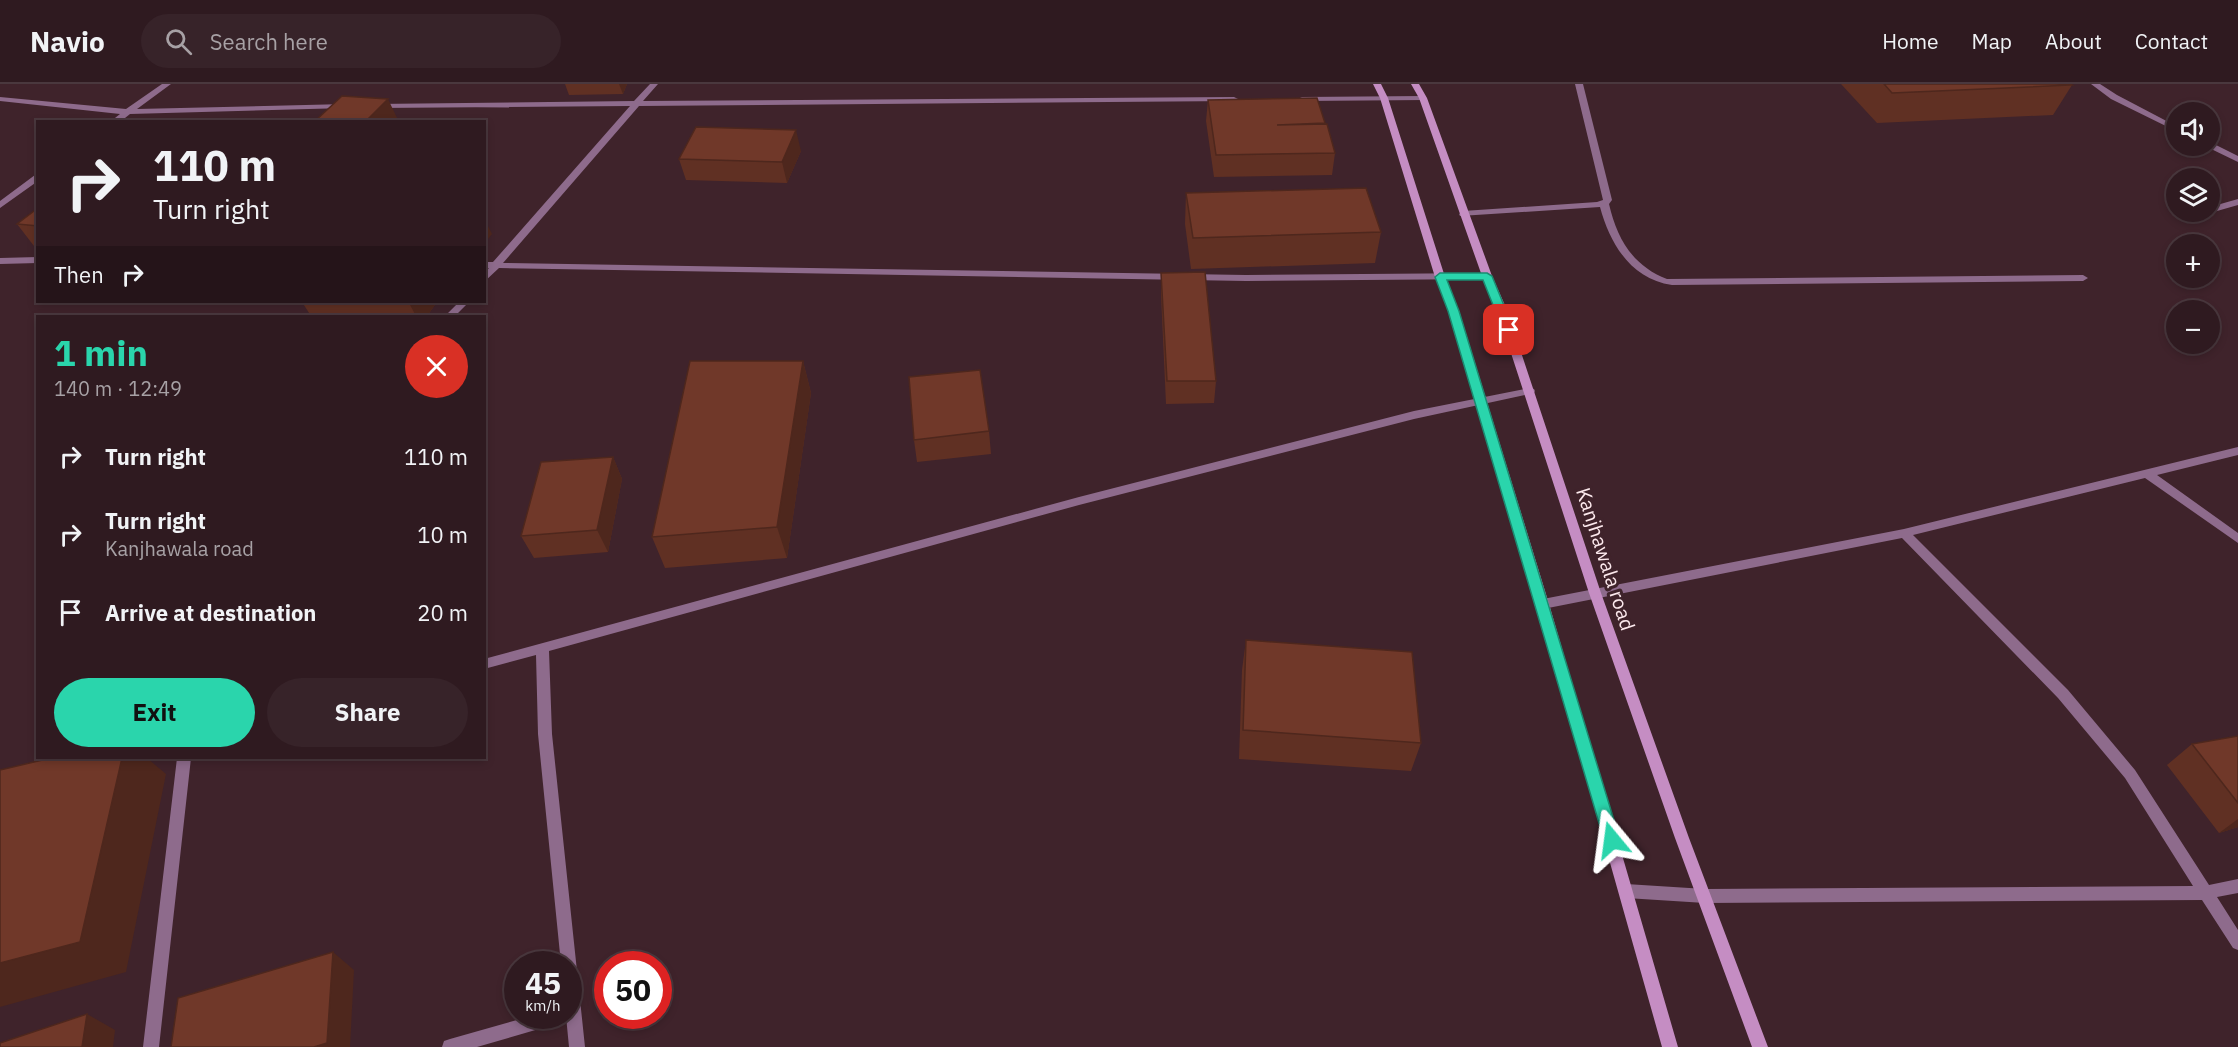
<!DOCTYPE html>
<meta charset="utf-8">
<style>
:root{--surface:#2f1a20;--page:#372329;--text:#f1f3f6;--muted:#a7a1a5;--line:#4a383e;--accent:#2ad5ac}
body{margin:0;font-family:"IBM Plex Sans",sans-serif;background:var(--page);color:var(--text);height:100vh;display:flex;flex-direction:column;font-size:22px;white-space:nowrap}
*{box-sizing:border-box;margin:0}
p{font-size:20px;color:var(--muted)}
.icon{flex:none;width:33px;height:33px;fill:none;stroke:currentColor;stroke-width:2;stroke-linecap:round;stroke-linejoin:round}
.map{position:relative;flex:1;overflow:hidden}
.details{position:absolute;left:36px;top:231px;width:450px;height:444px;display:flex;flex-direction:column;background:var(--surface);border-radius:0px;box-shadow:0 3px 9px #0003,0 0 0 2px var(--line)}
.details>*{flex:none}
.guide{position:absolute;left:36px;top:36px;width:450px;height:183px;border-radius:0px;box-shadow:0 3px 9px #0003,0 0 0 2px var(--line);background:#2f1a20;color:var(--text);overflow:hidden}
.buttons{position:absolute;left:2166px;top:18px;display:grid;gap:12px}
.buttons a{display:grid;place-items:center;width:54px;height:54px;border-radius:50%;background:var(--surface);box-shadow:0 3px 9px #0003,0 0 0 2px var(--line);font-size:30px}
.speed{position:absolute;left:504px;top:867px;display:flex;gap:12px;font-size:30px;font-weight:700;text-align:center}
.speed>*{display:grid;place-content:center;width:78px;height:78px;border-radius:50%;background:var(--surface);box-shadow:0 3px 9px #0003,0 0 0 2px var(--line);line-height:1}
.speed small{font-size:15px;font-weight:400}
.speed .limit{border:9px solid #d22;background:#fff;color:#111}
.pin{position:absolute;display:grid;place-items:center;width:51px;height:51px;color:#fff;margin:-26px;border-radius:12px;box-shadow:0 3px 9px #0006}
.me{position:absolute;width:66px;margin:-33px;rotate:344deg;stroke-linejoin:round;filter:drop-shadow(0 0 4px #0008)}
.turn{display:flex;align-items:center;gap:21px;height:126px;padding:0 18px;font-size:27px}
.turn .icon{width:78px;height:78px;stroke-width:2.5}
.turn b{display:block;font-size:42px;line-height:51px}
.then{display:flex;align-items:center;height:57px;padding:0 18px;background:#0003;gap:12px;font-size:22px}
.round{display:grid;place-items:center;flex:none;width:63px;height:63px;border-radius:32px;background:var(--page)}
.overview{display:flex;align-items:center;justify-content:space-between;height:102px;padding:0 18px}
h1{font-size:36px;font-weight:700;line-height:45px;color:var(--accent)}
.cta{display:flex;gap:12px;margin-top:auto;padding:12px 18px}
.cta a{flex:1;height:69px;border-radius:36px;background:var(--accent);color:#111;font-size:24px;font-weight:700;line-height:69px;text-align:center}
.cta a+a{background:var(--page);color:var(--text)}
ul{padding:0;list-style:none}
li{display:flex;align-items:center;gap:18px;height:78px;padding:0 18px}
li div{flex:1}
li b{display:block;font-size:22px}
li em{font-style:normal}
header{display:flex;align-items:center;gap:36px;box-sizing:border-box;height:84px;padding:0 30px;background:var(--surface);border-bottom:2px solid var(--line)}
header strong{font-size:28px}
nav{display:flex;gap:33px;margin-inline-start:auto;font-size:21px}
.search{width:420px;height:54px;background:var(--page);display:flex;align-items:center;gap:15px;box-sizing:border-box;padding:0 21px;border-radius:33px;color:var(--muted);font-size:22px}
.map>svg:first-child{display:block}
</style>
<header>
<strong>Navio</strong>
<div class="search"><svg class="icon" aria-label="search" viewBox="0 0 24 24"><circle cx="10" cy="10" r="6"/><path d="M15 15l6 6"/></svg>Search here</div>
<nav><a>Home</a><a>Map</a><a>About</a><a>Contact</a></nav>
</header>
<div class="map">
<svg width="2238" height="963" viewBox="0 0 2238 963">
<rect width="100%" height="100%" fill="#3f232b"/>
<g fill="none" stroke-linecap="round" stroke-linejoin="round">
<path fill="#8e6b8c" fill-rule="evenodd" d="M1575,0H1583L1612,116L1609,120C1617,155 1633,182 1667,195L2083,191L2088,194L2083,197L1672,201C1631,195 1610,160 1600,123L1460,132L1459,130L1463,127L1597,118L1603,116Z"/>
<path fill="#8e6b8c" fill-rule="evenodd" d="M162,0H171L137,25L346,20L350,22L346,24L130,30L120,38H110L120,30L0,17V13L126,25Z
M650,0H658L643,17L1234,13L1238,15L1234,17L639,22L503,179L1246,191L1487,189L1492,192L1487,195L1246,197L499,184L484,198V189L489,184H484V178H493L630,22L375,24L371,22L375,20L634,17Z
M2091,0H2100L2117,11L2176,42V47L2111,15Z
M1423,12H1426V16L1302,17L1298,15L1302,13Z
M2210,58L2238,72V78L2207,63Z
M35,91H38V97L0,124V117Z
M2238,115V121L2210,129L2207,128H2210V123Z
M38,173V179L0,180V174Z
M459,218H469L455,232H445Z
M1530,304L1534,305L1535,307L1534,309L1414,335L1079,421L549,567L552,650L585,963H569L566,932H568V880H561L538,650L536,571L484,585V575L1079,413L1414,327Z
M2238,363V371L2157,391L2238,449V459L2145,394L1913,451L2068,606L2135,686L2209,801L2238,795V809L2217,813L2238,846V866L2233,864L2202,816L1705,819L1626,814L1621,812L1619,807L1621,802L1626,800L1705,805L2193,802L2125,694L2058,614L1902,454L1543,525L1539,523L1537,520L1539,517L1543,515L1904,445Z
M177,674H191L159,963H143Z
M531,932H564L562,938L556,940L477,963H442L444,957L450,955Z"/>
<path fill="#c58dc3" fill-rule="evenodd" d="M1373,0H1381L1388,14L1445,193L1459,227L1549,520L1678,963H1662L1537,520L1449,227L1435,193L1380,14Z
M1411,0H1419L1427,14L1492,192L1507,226L1601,509L1689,754L1768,963H1752L1675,754L1589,509L1497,226L1482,192L1419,14Z"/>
</g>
<path fill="#603023" d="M565,0H627L623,10L569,11Z
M1841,0H2070L2072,1L2053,31L1877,39Z
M1208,16L1325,39L1335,69L1332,91L1214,93L1206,37Z
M801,67L787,99L686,96L679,75Z
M1186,109L1381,148L1375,179L1191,185L1185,140Z
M38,124V162H34L17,140Z
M1161,189L1216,297L1214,319L1166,320L1161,211Z
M302,218H437L427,232H311Z
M803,277L811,309L787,474L665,484L652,453Z
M989,347L991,370L917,378L914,356Z
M613,373L622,395L608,468L534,474L521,452Z
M1246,556L1421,659L1411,687L1239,675L1242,586Z
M2238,652V743L2219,749L2167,681L2192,660Z"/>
<path fill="#4e271d" d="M619,0H627L623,10Z
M388,15L398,36L397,38H365Z
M796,46L801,67L787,99L782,78Z
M484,134L492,150L484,160Z
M410,218H437L427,232H416L409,219Z
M803,277L811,309L787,474L777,443Z
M613,373L622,395L608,468L597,446Z
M122,674H147L166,690L126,888L0,923V879Z
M2238,735V743L2219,749Z
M333,868L354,886L350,963H314Z
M87,930L115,946L113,963H82Z"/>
<path fill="#703829" stroke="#4e271d" stroke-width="1.5" d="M1884,0H2070L2072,1L1892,9Z
M342,12L388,15L365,38H314Z
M1317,14L1325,39L1277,41L1327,40L1335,69L1216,71L1208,16Z
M696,43L796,46L782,78L679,75Z
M1366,104L1381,148L1193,154L1186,109Z
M38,124V142L17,140Z
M1205,188L1216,297H1167L1161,189Z
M332,218H410L409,219Z
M690,277H803L777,443L652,453Z
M980,286L989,347L914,356L909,293Z
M613,373L597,446L521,452L541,378Z
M1246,556L1412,568L1421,659L1243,646Z
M2238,652V719L2192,660Z
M51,674H122L80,858L0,879V686Z
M333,868L327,959L314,963H171L178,914Z
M87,930L82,963H0V959Z"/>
<path fill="#2ad5ac" stroke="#1b8a70" stroke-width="1.5" d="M1487,189L1492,192L1514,246L1513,249L1509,250L1503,246L1483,196H1447L1459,227L1620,756L1618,761L1612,763L1606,761L1604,756L1448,227L1435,193L1440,189Z"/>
<g text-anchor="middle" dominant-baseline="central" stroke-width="6" stroke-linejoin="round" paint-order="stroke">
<g font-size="20" fill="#fce9ed" stroke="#3f232b">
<text transform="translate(1606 475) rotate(72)">Kanjhawala road</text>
</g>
</g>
</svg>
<div class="buttons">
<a><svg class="icon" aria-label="sound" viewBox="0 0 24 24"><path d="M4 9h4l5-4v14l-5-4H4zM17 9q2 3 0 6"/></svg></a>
<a><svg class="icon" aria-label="layers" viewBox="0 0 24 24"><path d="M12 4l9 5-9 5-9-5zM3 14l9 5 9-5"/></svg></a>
<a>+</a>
<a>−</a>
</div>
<div class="speed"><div>45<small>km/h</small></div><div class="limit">50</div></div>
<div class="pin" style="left:1509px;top:246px;background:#d93025"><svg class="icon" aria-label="arrive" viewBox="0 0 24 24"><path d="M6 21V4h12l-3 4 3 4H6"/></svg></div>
<svg class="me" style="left:1612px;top:756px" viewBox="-20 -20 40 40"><path d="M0-17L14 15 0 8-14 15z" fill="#2ad5ac" stroke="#fff" stroke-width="4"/></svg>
<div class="guide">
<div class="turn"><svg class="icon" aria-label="right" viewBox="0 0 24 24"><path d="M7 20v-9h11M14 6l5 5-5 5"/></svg><div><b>110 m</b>Turn right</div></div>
<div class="then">Then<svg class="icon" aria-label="right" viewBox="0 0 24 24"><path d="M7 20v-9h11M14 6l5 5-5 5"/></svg></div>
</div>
<section class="details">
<div class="overview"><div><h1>1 min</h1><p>140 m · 12:49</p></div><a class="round" style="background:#d93025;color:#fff"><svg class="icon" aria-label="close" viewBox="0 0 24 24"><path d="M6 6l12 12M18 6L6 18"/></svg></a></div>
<ul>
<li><svg class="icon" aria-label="right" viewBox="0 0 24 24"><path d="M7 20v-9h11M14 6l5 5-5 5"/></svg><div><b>Turn right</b></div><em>110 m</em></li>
<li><svg class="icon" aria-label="right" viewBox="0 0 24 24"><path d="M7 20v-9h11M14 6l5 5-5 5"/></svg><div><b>Turn right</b><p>Kanjhawala road</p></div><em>10 m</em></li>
<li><svg class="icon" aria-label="arrive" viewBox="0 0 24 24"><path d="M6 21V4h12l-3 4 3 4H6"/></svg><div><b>Arrive at destination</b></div><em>20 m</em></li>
</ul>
<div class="cta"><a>Exit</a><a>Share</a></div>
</section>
</div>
